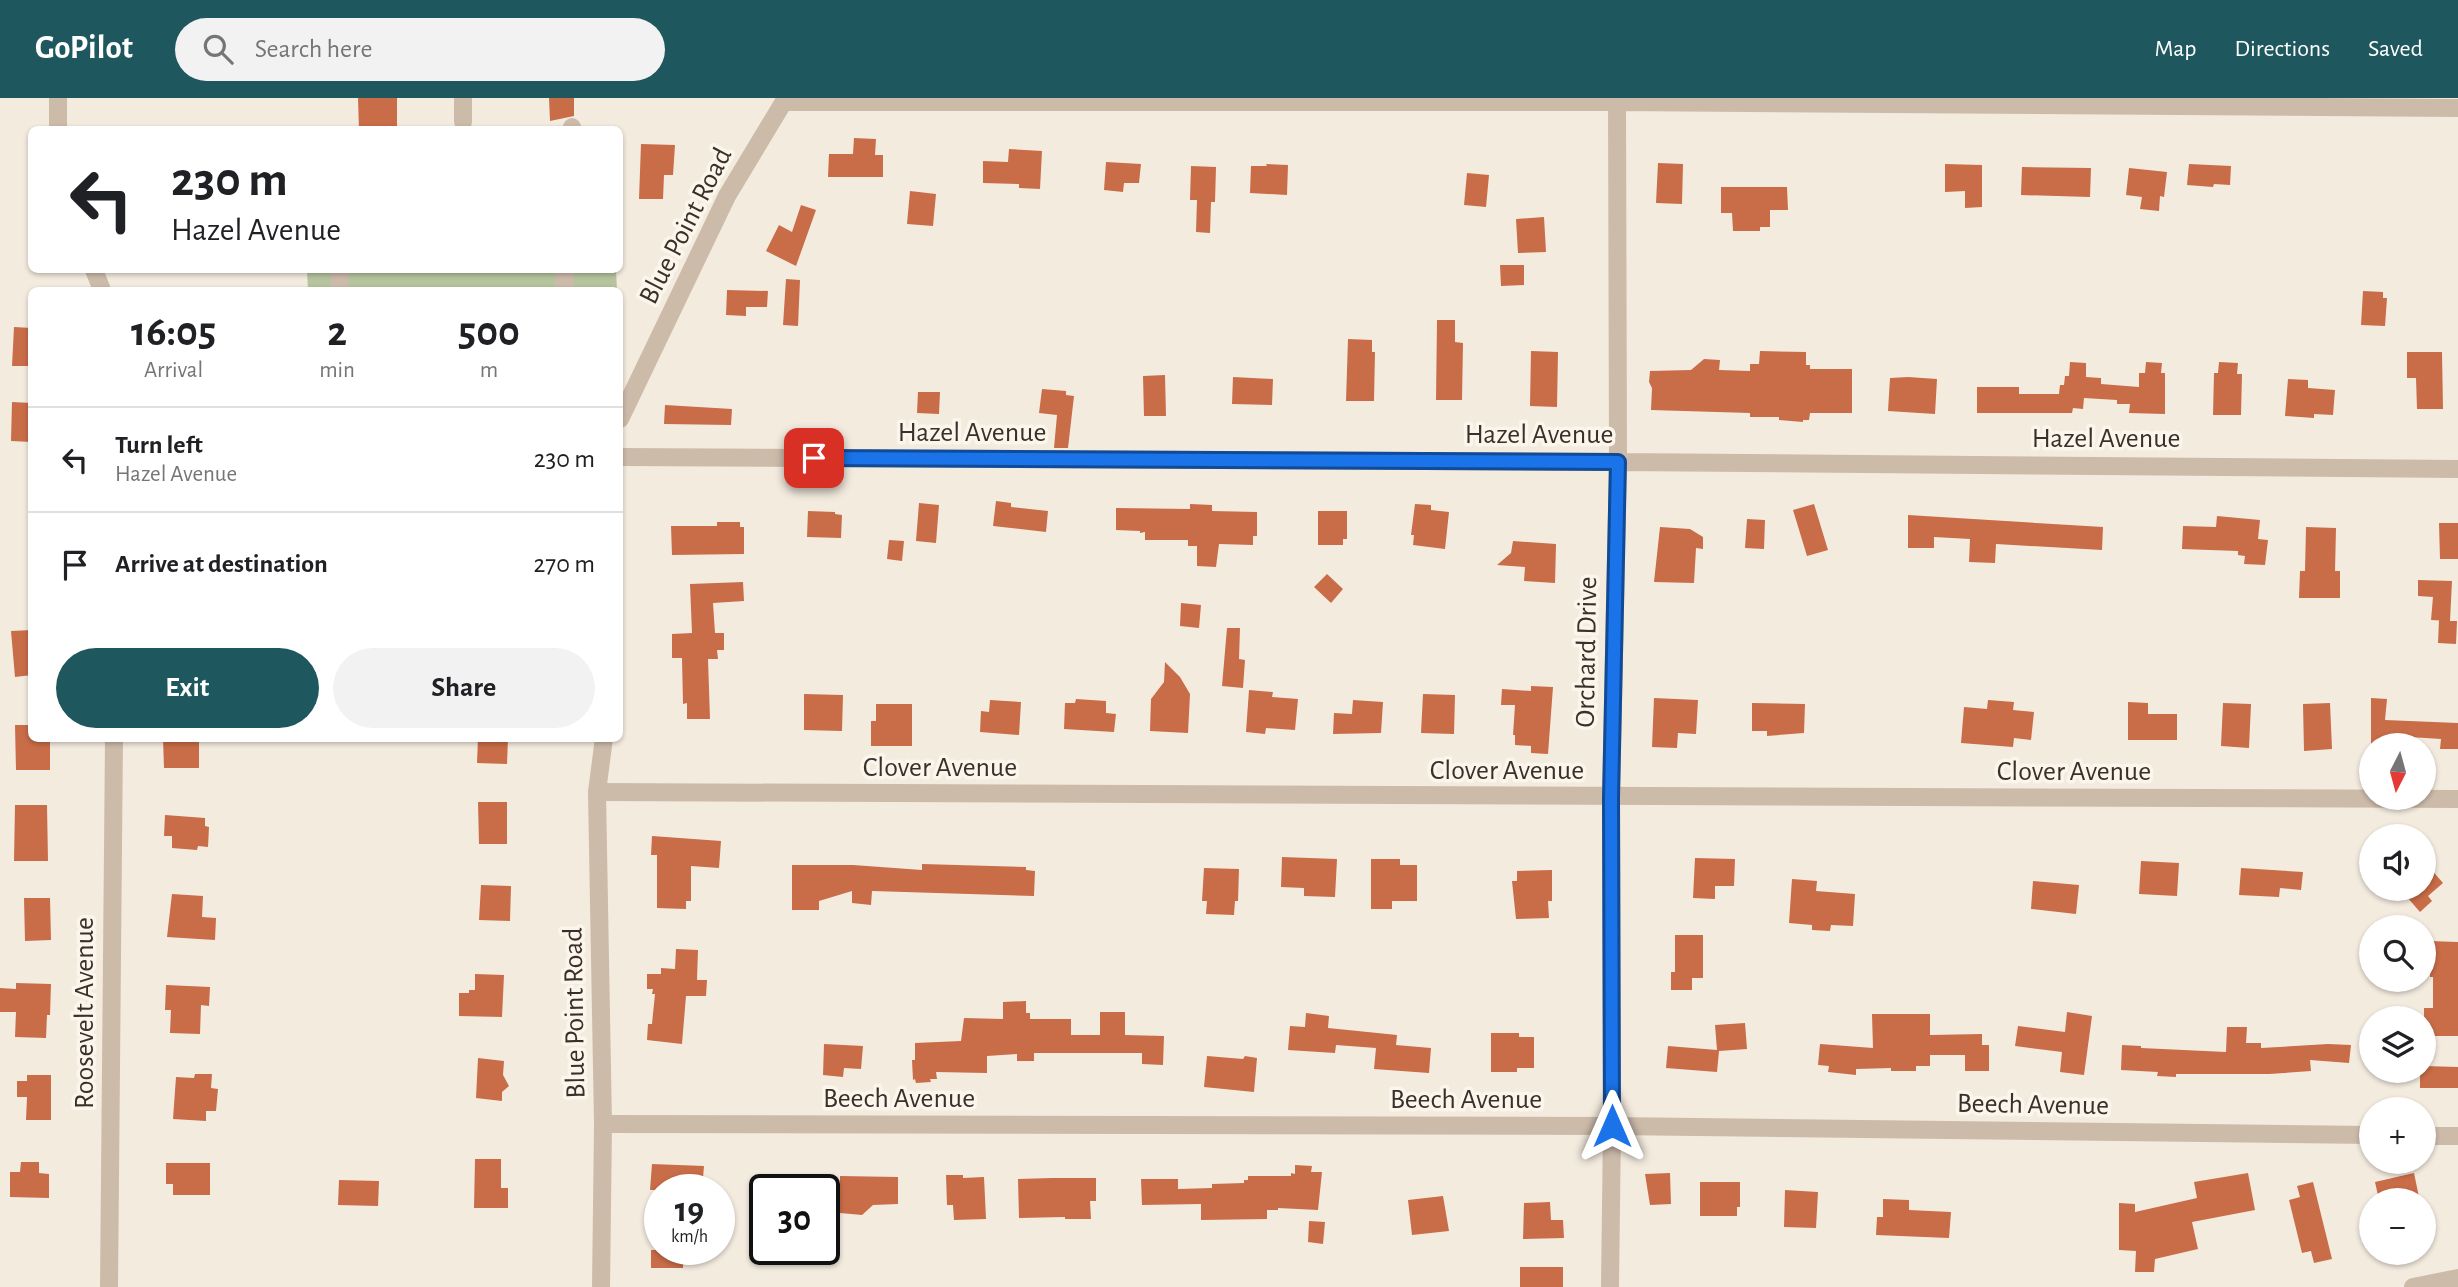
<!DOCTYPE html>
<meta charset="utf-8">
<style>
:root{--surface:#fff;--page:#f2f2f2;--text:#202124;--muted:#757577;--line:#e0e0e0;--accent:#1e575d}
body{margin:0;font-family:"Alegreya Sans",sans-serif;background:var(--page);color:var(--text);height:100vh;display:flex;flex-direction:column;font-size:26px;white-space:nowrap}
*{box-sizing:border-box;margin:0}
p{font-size:23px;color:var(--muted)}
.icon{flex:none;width:38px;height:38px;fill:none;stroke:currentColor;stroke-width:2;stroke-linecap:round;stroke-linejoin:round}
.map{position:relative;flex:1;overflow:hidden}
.panel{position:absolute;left:28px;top:189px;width:595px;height:455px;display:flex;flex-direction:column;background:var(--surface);border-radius:10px;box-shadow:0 2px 5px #0004}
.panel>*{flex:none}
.banner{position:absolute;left:28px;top:28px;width:595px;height:147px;border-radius:10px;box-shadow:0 2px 5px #0004;background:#fff;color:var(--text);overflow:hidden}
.needle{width:46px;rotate:186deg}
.fabs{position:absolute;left:2359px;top:635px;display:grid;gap:14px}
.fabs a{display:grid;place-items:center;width:77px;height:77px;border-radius:50%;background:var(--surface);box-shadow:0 2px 5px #0004;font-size:35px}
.speed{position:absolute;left:644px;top:1076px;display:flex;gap:14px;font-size:35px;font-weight:700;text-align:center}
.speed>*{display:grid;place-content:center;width:91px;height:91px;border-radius:50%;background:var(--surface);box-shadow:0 2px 5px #0004;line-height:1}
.speed small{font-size:18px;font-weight:400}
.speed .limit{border:4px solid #111;border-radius:10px;background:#fff;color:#111}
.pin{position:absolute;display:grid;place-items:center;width:60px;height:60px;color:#fff;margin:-30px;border-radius:14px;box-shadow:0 4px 10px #0006}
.me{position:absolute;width:77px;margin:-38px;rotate:0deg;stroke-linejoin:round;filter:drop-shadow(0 0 5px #0008)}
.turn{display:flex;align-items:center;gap:24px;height:147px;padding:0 28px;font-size:32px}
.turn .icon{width:91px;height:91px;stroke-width:2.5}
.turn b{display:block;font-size:49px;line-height:60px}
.eta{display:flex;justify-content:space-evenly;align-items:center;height:119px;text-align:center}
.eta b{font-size:42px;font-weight:600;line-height:49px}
.button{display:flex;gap:14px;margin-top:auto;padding:14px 28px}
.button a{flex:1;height:80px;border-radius:42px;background:var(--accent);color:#fff;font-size:28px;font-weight:600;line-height:80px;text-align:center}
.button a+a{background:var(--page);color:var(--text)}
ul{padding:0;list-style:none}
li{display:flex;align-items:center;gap:21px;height:105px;padding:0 28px;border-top:2px solid var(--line)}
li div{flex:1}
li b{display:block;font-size:26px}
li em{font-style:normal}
header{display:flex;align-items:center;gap:42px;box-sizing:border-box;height:98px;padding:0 35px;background:var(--accent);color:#fff}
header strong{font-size:33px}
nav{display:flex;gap:38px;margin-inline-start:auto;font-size:24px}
.search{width:490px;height:63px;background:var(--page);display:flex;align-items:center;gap:18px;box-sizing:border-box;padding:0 24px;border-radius:38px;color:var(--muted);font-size:26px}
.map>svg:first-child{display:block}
</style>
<header>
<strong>GoPilot</strong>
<div class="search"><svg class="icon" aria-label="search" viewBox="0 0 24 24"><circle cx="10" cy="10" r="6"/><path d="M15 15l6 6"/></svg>Search here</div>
<nav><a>Map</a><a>Directions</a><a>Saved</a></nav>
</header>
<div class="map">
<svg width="2458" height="1189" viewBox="0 0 2458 1189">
<rect width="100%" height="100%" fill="#f4ebdf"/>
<path fill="#b6c49e" d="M307,172H616L617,192H308Z"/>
<path fill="#c96c48" d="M358,0H397V32H359Z
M549,0H574V18L550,23Z
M854,40L876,41L875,57H883V79H828L829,56H853Z
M641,46L675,47L673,77H664L663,101H639Z
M1009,51L1042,53L1040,91L1019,90V86L983,85V63L1008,64Z
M1106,64L1141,66L1139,85H1124L1123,94L1104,92Z
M1658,65L1683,66L1682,106L1656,105Z
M1266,66L1288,67L1287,97L1250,95L1251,68H1267Z
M1945,66L1982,67V109L1965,110V93L1945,94Z
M2189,66L2231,68L2230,87L2214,86L2213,89L2187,87Z
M1191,68L1216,69L1215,104H1211L1210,135L1196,134L1197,102H1190Z
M2022,69L2091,70L2090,99L2021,97Z
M2129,70L2167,74L2164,99L2160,98L2159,113L2140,111L2142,99L2126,97Z
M1467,75L1489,77L1486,109L1464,107Z
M1721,89H1787L1788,112H1770V129H1760V133H1733L1732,115H1721Z
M910,93L936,96L933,128L907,126Z
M801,107L816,112L796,168L766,153L779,127L792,134Z
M1544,119L1546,154L1518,155L1516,121Z
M1500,167H1524V187L1501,188Z
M786,181L800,182L798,228L783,227Z
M727,192L768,193L767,209H746V218L726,217Z
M2363,193L2383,194V200H2387L2385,228L2361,227Z
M1437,222H1455V244L1463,245L1462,302H1436Z
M14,229L32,230V268H12Z
M1348,241L1372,242V254H1375L1374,303H1346Z
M1531,253L1558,254L1557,309L1530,308Z
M1760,253L1806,254V267H1810V271H1852V315H1810L1809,322H1803V324L1779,322V319H1750V315L1651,312L1652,290L1649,284L1650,273L1691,272L1704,261L1720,262L1719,272L1750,273V266H1759Z
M2407,254H2442L2443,311H2417L2416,280H2407Z
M2070,264L2086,265V279L2101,280V286L2139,289V275H2145L2146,264L2162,265L2161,275H2165V316L2129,315L2130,306H2117V302L2084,300L2083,311L2073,310L2072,315H1977V289H2019V296H2059L2060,287H2064L2065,278H2069Z
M2219,264L2238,265L2237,276H2242L2241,317H2213L2214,275H2218Z
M1165,277L1166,318H1144L1143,278Z
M1233,279L1273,281L1272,307L1232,306Z
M1908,279L1937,281L1935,316L1888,313L1890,280Z
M2288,281L2308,282V290L2335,292L2333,317L2314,316V320L2285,318Z
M1042,291L1066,293V297L1074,298L1068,350H1054L1057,317L1039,315Z
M918,294H940L939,316L917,315Z
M12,304L32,305V344L11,343Z
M665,307L732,311L731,327L664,326Z
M996,403L1011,405V409L1048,413L1046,434L993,428Z
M919,405L939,407L936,445L916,443Z
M1190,406L1212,407V413L1257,414V438H1253V447L1219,446L1216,469L1197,468V448H1188V442H1145V434L1140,435V433L1116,432V410L1190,411Z
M1415,406L1431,407V412L1449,414L1445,451L1413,447L1414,437H1411Z
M1814,406L1828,452L1807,458L1793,412Z
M808,413L835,414V416L842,417L841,440L807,439Z
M1318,413H1347V441H1343V447H1318Z
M1908,417L2103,429L2102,452L1996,446L1995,465L1969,464L1970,441L1934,439V450H1908Z
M2217,418L2260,422L2258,441L2268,442L2265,467L2244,466L2245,458L2238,457V453L2182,451L2183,428L2216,429Z
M1747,421L1765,422L1764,451L1745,450Z
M717,424H740V429H744V456L672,457L671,428H717Z
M2439,425H2458V461H2440Z
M1660,429L1690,431L1703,439V451L1696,450L1694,485L1654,484Z
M2306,429L2336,430L2335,473H2340V500H2299L2300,473H2305Z
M889,442L904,443L902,463L887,461Z
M1513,443L1556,446L1555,485L1524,483L1525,469L1497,467L1511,455Z
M1327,476L1343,491L1331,505L1314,489Z
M2418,482L2452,483L2450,523L2431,522L2433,499L2418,498Z
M743,484L744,503L713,505L715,535H724V552H717L718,561H708L710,621H687V605L683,606L682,560H672V536L692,535L690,486Z
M1181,505L1201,507L1199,530L1180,528Z
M2439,522L2457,523L2456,546L2438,545Z
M1227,530H1240L1239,561L1245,562L1243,590L1222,588Z
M32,532V577L15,579L11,533Z
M1165,564L1180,579L1190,596L1188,635L1150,633L1151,601L1164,584Z
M1531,588L1553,589L1548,656L1531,655V648L1515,647V637H1513L1515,607H1501L1502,591L1531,593Z
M1249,592L1273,594L1272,599L1298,601L1295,632L1266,630L1265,636L1246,634Z
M804,596L843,597L842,633L804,632Z
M1423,596L1455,597L1454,636L1421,635Z
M1654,600L1698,602L1696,636L1678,635L1677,650L1652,649Z
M2371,600L2387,601L2385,622L2458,625V651H2440L2441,641L2410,639L2409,648H2371Z
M1076,601L1106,603V615L1116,616L1114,634L1064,631L1065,605H1075Z
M990,602L1021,604L1019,637L980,634L981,613L989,614Z
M1353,602L1383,604L1381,635L1333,636L1334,615L1352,616Z
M1988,602L2014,604L2013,612L2034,614L2031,642L2014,640L2013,649L1961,645L1964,609L1987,611Z
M2128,604L2148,605V616H2177V642H2128Z
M1752,605L1805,606L1804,635L1767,638V633H1752Z
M2223,605L2251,606L2249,650L2221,648Z
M2330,605L2332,651L2304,653L2303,606Z
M876,606H912V648H871V623H876Z
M15,627H32V640H50V672H16Z
M163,640H199V670H164Z
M478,640H508L507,666L477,665Z
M478,704H507V746H479Z
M15,707H47L48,763H14Z
M165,717L205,720V728L209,729L208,749L198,748L197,752L172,750V738H164Z
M652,738L721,743L719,770L691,768V803H686V811L657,810V757H651Z
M1282,759L1337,761L1335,799L1304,798V790L1281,789Z
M1695,760L1735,761L1734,788H1715V801L1693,800Z
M1371,761H1400V767H1417V803H1392V811H1371Z
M2141,763L2179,765L2177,798L2139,796Z
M2424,763L2443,785L2428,798L2432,803L2420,814L2400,791H2422L2424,793Z
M922,766L1026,769V772L1035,773L1034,798L872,793L871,807L852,805V793L819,803V812H792V767H853L922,772Z
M1204,770L1239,771L1238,803H1235L1234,817L1206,816L1207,803H1202Z
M2241,770L2303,774L2301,792L2280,790L2279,799L2239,797Z
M1552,772V803H1548L1549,820L1516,821L1512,783H1517V773Z
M1792,781L1817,783L1816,793L1855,796L1853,828L1831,827L1830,833L1812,832V827L1789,825Z
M2033,783L2079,787L2076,816L2031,811Z
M481,787L511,788L510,823L479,822Z
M172,796L203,798L202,819L216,820L215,842L167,839Z
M24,800H50L51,842L25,843Z
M1675,837H1703V880H1692V892H1671V874H1675Z
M2430,843L2458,844V938H2424V910H2433V879H2430Z
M676,851L698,852L697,882H707L706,898H686L682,946L647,942L648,926H652L655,896H652L653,891H647V876H661V870L675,871Z
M475,876L504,877L502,919L459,918V895H469V892H475Z
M16,885L51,886L50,917H47L46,940L15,939L16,914H0V890L16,891Z
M166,887L210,889L209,908L201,907L200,936L170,935L171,912H165Z
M1026,903V915H1030V921H1071V937H1100V914H1125V937L1164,938L1163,967L1142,966V955H1034V963H1017V956L987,958V975L936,974L937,981H930L931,984L916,985L915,981L913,982L912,962H915V945L961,943L964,920L1003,921V904Z
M2067,914L2092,918L2084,977L2060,974L2062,954L2015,948L2018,928L2065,934Z
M1306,915L1329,918L1328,930L1397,937L1396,947L1431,950L1429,975L1374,971L1376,950L1336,947L1335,955L1288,952L1290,928L1305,929Z
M1872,916H1930V937L1982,936V947H1989V973H1965V957H1930V968H1916V973H1891V970L1856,971V977L1828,974L1829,968L1818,967L1820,946L1873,950Z
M1745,925L1747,951L1719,953L1717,974L1666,970L1668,948L1717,952L1715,927Z
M2227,929H2247L2246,945H2261V950L2328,946L2351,947L2349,965L2310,962L2311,973L2269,976H2176V979L2157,978L2158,974L2121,972L2122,947L2141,948V950L2226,954Z
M1491,935H1519V939H1534V970H1517V974H1491Z
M824,946L863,948L861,971L844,970L843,979L823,977Z
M1207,958L1243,961L1245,958L1257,960L1254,994L1204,989Z
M478,960L504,963L503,977L509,988L502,994V1003L476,1000Z
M2424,968L2458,969V990H2420V973H2424Z
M195,976H212L211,990L218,991L216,1013H206V1023L173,1021L176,979L194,980Z
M27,977H51V1022H26L27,999H17V983H27Z
M475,1061H501V1090H508V1110H474Z
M21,1064H39V1075L49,1076V1100L10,1099V1074H20Z
M166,1065H210V1097H173V1086H166Z
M652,1066L704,1068L702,1092H650Z
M1295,1067L1312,1068L1311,1074H1322L1318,1112L1278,1110V1112H1267V1121L1201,1122V1106L1142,1107L1141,1081H1178V1091L1212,1090V1086L1244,1085V1082H1248V1078H1291V1075L1295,1076Z
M1670,1075L1671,1106L1650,1107L1645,1076Z
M2248,1075L2255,1112L2192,1124L2198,1151L2155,1161L2154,1174H2135L2136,1153L2119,1152V1105L2135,1106V1114L2197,1100L2194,1084Z
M2414,1075L2419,1099L2402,1102H2379L2375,1084Z
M946,1077H963V1080L984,1079L986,1121L954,1122L953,1107H947Z
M840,1078L898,1079V1106L873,1107L862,1117L840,1115Z
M1052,1080H1096V1103H1090L1091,1121H1065V1119L1019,1120L1018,1081Z
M339,1082L379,1083L378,1108L338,1107Z
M1700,1084H1740V1109H1737V1118H1700Z
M2313,1084L2332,1161L2314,1165L2311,1153L2302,1155L2289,1102L2300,1099L2297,1088Z
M1785,1092L1818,1094L1816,1130L1784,1129Z
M1443,1098L1449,1133L1412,1137L1408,1102Z
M1883,1101L1909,1102V1112L1951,1114L1949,1140L1876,1137L1877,1119H1883Z
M1550,1104L1551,1122H1563L1564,1140L1523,1141L1524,1105Z
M1309,1123L1325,1124L1323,1146L1308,1144Z
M651,1152H684L683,1170H651Z
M1520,1169H1563V1189H1520Z"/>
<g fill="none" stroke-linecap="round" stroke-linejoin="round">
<path stroke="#cdbbaa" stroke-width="18" d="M784,4H1617L2458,10
M463,24V0
M58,32V0
M572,32V29
M94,172L102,192
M339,192L340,172
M564,192L565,172
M620,359L1618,364L2458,371
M597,694L2458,701
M603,1026L1612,1028L2371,1037
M2424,1038H2458
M109,1189L114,640
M1610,1189L1612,1028L1611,700L1618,364L1617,4"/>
<path stroke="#cdbbaa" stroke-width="18" d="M620,321L727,98L786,0
M601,1189L603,1026L597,694L604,640
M2413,1189L2458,1180"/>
</g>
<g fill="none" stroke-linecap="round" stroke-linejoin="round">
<g stroke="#114b97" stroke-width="18">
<path id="route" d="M814,360L1618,364L1611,700L1612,1028"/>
</g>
<use href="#route" stroke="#1a73e8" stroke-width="12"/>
</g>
<g text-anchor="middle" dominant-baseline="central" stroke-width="7" stroke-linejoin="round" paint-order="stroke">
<g font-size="28" fill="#3a302a" stroke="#fbf5ec">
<text transform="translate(686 128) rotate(-63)">Blue Point Road</text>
<text x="972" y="335">Hazel Avenue</text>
<text x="1539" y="337">Hazel Avenue</text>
<text x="2106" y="341">Hazel Avenue</text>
<text transform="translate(1587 554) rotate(-89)">Orchard Drive</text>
<text x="940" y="670">Clover Avenue</text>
<text x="1507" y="673">Clover Avenue</text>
<text x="2074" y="674">Clover Avenue</text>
<text transform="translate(85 915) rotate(-90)">Roosevelt Avenue</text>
<text transform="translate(575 915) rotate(-91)">Blue Point Road</text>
<text x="899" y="1001">Beech Avenue</text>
<text x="1466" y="1002">Beech Avenue</text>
<text transform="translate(2033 1007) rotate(1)">Beech Avenue</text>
</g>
</g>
</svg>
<div class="fabs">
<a><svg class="needle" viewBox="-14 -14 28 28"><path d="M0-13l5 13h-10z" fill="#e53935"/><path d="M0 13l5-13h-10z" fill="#757577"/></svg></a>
<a><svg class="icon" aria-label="sound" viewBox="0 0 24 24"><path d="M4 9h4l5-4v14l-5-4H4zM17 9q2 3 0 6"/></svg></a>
<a><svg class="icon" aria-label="search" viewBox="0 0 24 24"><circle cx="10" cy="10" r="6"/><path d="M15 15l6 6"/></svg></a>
<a><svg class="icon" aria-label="layers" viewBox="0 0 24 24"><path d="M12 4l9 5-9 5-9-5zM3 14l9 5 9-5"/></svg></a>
<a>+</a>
<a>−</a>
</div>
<div class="speed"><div>19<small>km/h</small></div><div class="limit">30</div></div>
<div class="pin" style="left:814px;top:360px;background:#d93025"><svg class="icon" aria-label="arrive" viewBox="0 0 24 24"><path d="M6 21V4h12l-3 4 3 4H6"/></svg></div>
<svg class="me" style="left:1612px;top:1028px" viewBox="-20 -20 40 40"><path d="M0-17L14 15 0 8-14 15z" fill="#1a73e8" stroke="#fff" stroke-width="4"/></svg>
<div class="banner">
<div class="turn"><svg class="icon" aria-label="left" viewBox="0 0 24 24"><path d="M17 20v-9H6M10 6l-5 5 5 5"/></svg><div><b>230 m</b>Hazel Avenue</div></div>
</div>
<section class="panel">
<div class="eta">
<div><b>16:05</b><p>Arrival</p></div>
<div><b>2</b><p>min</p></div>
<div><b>500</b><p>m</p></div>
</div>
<ul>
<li><svg class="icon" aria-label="left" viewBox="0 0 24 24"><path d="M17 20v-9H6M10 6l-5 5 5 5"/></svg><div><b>Turn left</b><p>Hazel Avenue</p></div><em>230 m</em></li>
<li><svg class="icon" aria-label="arrive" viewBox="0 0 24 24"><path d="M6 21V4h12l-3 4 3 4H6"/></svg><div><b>Arrive at destination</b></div><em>270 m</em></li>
</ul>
<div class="button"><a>Exit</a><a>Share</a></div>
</section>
</div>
